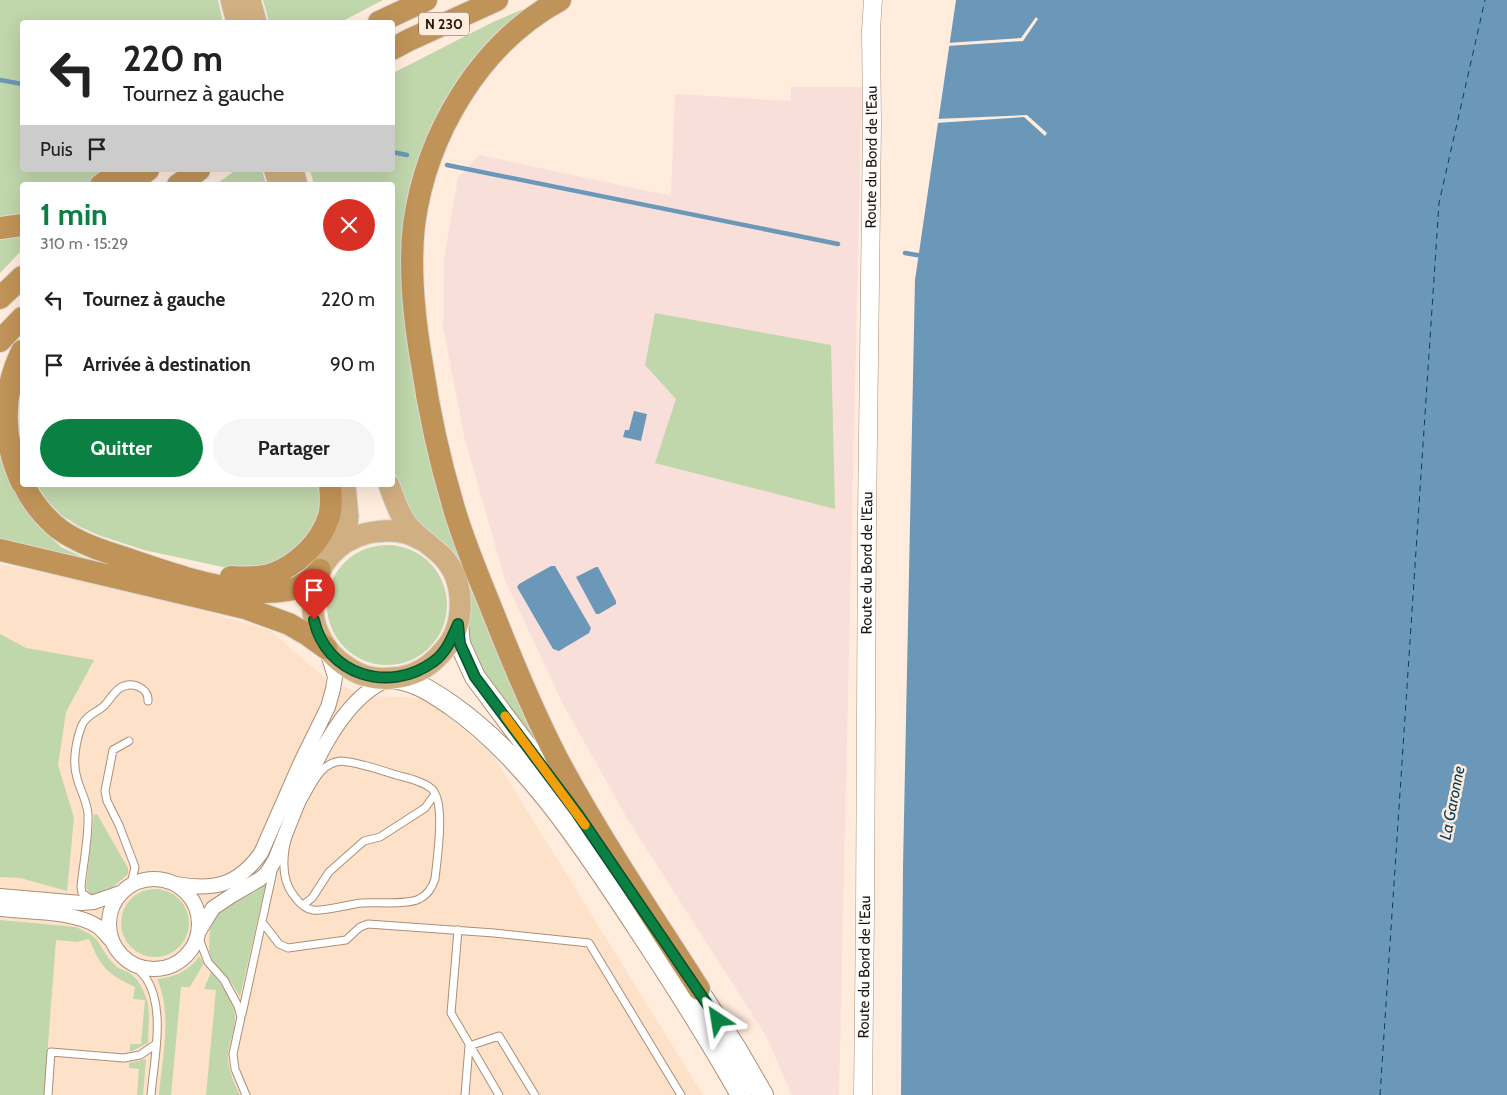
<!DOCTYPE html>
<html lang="fr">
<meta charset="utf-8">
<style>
:root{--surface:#fff;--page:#f6f6f6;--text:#222;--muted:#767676;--accent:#0b8043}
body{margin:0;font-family:Cabin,sans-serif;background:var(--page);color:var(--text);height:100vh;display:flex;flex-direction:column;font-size:19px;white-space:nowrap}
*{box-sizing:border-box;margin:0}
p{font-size:16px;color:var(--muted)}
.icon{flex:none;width:28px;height:28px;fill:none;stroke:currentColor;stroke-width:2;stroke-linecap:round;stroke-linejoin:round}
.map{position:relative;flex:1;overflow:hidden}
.sheet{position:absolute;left:20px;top:182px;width:375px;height:305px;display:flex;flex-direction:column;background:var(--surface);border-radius:5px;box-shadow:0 5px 20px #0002}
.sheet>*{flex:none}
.guide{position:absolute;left:20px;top:20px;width:375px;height:152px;border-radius:5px;box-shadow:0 5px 20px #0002;background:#fff;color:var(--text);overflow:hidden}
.pin{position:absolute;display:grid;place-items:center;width:42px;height:42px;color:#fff;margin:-51px -21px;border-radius:50% 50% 50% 0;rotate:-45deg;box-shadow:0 0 5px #0007}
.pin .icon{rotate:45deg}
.me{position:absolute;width:55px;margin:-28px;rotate:327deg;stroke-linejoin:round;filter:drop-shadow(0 0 4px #0008)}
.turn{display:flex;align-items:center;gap:18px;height:105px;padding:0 20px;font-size:22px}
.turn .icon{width:65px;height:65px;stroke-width:2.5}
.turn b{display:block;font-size:35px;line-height:42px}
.then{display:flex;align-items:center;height:48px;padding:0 20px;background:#0003;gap:10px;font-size:19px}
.round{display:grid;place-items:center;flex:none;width:52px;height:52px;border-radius:26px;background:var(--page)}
.headline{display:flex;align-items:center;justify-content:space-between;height:85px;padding:0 20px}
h1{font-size:30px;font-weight:800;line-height:38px;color:var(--accent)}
.action{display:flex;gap:10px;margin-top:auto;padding:10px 20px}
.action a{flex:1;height:58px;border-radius:30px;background:var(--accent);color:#fff;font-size:20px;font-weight:800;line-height:58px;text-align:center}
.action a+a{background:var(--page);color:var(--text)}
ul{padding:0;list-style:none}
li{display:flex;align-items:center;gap:15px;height:65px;padding:0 20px}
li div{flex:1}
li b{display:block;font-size:19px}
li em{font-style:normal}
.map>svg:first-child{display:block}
</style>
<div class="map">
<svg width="1507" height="1095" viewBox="0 0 1507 1095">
<rect width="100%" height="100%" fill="#ffecdd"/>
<path fill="#fee1c9" d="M0,564L138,592L271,631L328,681L368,696L425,698L491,752L703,1095H0Z"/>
<path fill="#f9dfd9" d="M791,87H863L861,123L839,1095H792L766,1036L628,820L562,702L505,580L464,436L443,327L444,258L458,178L479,155L671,196L675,94L791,101Z"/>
<path fill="#c0d6ab" d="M0,0H218L223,22H22V170H107L86,185H22V214L0,217Z
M263,0H383L341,22H269Z
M533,8L425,151L418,393L551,762L475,664L467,631L471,614V594L466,573L454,552L437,537L418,526L410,515L393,468L392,185H314L310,170H392L393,73L493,22L521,10Z
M236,170H262L266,185H215Z
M22,234V250L0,273V236Z
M655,313L831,345L835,509L655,463L676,399L645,365Z
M0,444L21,501L40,527L61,547L89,560L0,542Z
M37,485H325L321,526L285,562L241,571L144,550L101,536L80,527L61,515L47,500Z
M327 605a60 60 0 1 1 120 0a60 60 0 1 1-120 0Z
M0,634L26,648L94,660L66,712L58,765L74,818L67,891L20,878L0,877Z
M97,814L128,868V874L105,894L92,895L86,888L94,815Z
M266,883L240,997L233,985L212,960L209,951L210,926L220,909Z
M121 923a34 34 0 1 1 68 0a34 34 0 1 1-68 0Z
M0,920L76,927L90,934L97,940L109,959L118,968L130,973L138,981L143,990L148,1003L149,1015L148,1043L130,1052V1044H141L145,1000L133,999L135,987C107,974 101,967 89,939L77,942L56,940L44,1095H0Z
M199,956L204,963L190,987H181L171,1095H159C162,1058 173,1014 157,979C173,978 191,970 199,956Z
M211,972C221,984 234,1000 235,1016C236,1028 229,1041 228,1054C227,1067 234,1084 240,1095H206L216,990L204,989Z
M146,1059L143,1095H137L139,1069L129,1068V1063Z"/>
<path fill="#6b98b8" d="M956,0H1507V1095H901L903,867L915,280Z
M634,411L647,414L641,441L623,437L625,430H629Z
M551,566H555L591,628L589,633L559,651L553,649L517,587L519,584Z
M596,567H598L616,601V604L599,614H596L576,577Z"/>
<path fill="#ffecdd" d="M1036,17L1038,19L1023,41L947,46V43L1021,38Z
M1027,115L1047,133L1045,136L1024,117L936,123V119Z"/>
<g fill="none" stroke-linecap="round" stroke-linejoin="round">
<path stroke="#6b98b8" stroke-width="4.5" d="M0,80L22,84
M392,152L407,155
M447,165L838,244
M905,253L923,256"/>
<path stroke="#034060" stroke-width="1" stroke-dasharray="6 5" stroke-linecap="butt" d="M1380,1095L1439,203L1485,0"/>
<g stroke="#ab8f78" stroke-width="9">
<path id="service" d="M129,741L113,750L105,791L107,801L119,825L135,867L131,884
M341,761C360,763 378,769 396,775C407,778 423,781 432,789C446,803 437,859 435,879C432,888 428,895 419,899C408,905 376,902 362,903C350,904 322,912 313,910C306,909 299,903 295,897C273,872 288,825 303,800C313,784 320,763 341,761Z
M92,900L82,893L81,887C83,864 89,838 88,814C87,801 80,790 77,778C72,762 76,740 82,725C86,715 98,712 105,705C110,699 114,692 120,688C131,681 149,687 148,701
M303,905L312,898L329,872L364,841L380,837L425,808L435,794
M262,922L279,944L288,948L346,940L360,927L368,924L494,933L589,943L681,1095
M458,930L451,1013L499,1095
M198,936L208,962L224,980L238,1006L241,1017L233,1054L235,1069L246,1095
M132,964C137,968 142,973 146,978C166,1008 154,1060 151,1095
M242,1014L273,871
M48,1095L51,1052L124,1058L140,1055L156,1044
M465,1095L469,1046L499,1036L535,1095"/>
</g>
<g stroke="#ab8f78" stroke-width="16">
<path id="minor" d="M109 924a45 45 0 1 1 90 0a45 45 0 1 1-90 0Z
M176,884C214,891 238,885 261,853L301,762L328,707L333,689L335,677L327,651
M0,896L81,903L94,902L120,893
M0,909C28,912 74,911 97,926C102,929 106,935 111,940
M199,931L213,908L231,896L260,879L267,873L275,860C298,805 329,704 387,680"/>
</g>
<g stroke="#ab8f78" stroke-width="19">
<g id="tertiary">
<path id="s1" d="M863,1095L865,914L867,518L872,123L871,30L873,0"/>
</g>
</g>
<g stroke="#ab8f78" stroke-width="22">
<path id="secondary" d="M458,624L460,644L475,677L582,820
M393,678C416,681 432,692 451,705C526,757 585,848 635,924C672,980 708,1036 741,1095
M689,976L737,1050L763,1095"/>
</g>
<g stroke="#dbd9d8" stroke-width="23">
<path id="primary" d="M231,0L237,22
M250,0L256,22
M275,170L279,185
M293,170L297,185
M389,485C394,498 398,512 406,523C415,536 431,545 442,556C466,580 466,626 444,650C431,666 413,677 392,678C377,680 361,676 349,668C293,634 303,549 368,533C380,531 393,529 405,533C412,535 419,539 426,542
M337,549L347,530L348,516L345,485"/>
</g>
<g stroke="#dbd9d8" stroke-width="24">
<path id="trunk" d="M560,0C479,44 426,135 414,225C409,271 414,318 422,364C429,412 439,458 453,505C464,544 481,582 496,620C515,668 535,716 559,762C601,840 651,914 699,989
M379,22L426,0
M392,49L409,40L497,0
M101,185L122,170
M128,185L148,170
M178,185L199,170
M0,228L22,225
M0,298L22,277
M0,341L22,318
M22,351C1,394 2,440 22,483
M24,485C31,501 45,518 59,529C78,543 103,551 125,558C165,572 209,587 251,591C263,593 276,592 289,590C302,587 311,579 320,570
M0,550L245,608L289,624L308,635L326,648
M231,577C244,578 257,578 270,575C296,566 321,543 329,516C332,506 331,495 330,485"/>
</g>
<use href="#service" stroke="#fff" stroke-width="7"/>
<use href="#minor" stroke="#fff" stroke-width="14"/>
<use href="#tertiary" stroke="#fff" stroke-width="18"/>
<use href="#secondary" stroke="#fff" stroke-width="20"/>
<use href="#primary" stroke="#d0af82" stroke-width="21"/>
<use href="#trunk" stroke="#c09458" stroke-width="22"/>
</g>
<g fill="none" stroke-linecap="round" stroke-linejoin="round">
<g stroke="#07532c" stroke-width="12">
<path id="route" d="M314,620C326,675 389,694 433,662C446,653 452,638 458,624L460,644L475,677L577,813L718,1020"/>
</g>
<use href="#route" stroke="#0b8043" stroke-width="9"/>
<path stroke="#f59e0b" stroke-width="9" d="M505,716L585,825"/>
</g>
<g text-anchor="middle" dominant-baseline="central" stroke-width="5" stroke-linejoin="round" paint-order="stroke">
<rect fill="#ffecdd" stroke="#62554a" stroke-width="1" x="419" y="12.5" width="50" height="23" rx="4"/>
<g font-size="14" font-weight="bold" fill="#1e140b">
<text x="444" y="24">N 230</text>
</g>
<g font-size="15" fill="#1e140b" stroke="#ffecdd">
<text stroke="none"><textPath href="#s1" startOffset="938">Route du Bord de l'Eau</textPath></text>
<text stroke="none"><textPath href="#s1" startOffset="532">Route du Bord de l'Eau</textPath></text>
<text stroke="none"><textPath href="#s1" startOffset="128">Route du Bord de l'Eau</textPath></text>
</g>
<g font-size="16" font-style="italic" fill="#034060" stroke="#ffecdd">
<text transform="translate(1452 803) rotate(-79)">La Garonne</text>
</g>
</g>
</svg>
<div class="pin" style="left:314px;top:620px;background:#d93025"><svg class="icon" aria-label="arrive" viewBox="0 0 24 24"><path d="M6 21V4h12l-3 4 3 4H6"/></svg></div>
<svg class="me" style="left:718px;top:1020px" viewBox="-20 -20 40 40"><path d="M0-17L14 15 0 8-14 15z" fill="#0b8043" stroke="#fff" stroke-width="4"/></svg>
<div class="guide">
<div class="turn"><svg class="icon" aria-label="left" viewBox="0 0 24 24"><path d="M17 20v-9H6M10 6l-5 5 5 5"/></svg><div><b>220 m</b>Tournez à gauche</div></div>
<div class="then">Puis<svg class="icon" aria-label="arrive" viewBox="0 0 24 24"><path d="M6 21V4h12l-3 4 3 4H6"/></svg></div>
</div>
<section class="sheet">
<div class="headline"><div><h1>1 min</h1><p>310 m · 15:29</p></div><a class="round" style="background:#d93025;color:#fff"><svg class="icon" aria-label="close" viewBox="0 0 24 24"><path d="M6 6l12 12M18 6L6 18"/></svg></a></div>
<ul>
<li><svg class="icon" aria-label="left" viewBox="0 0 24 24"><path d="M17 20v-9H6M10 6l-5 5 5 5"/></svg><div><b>Tournez à gauche</b></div><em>220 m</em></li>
<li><svg class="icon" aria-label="arrive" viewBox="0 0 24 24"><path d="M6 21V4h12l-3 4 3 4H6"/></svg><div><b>Arrivée à destination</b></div><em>90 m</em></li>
</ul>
<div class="action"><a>Quitter</a><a>Partager</a></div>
</section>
</div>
